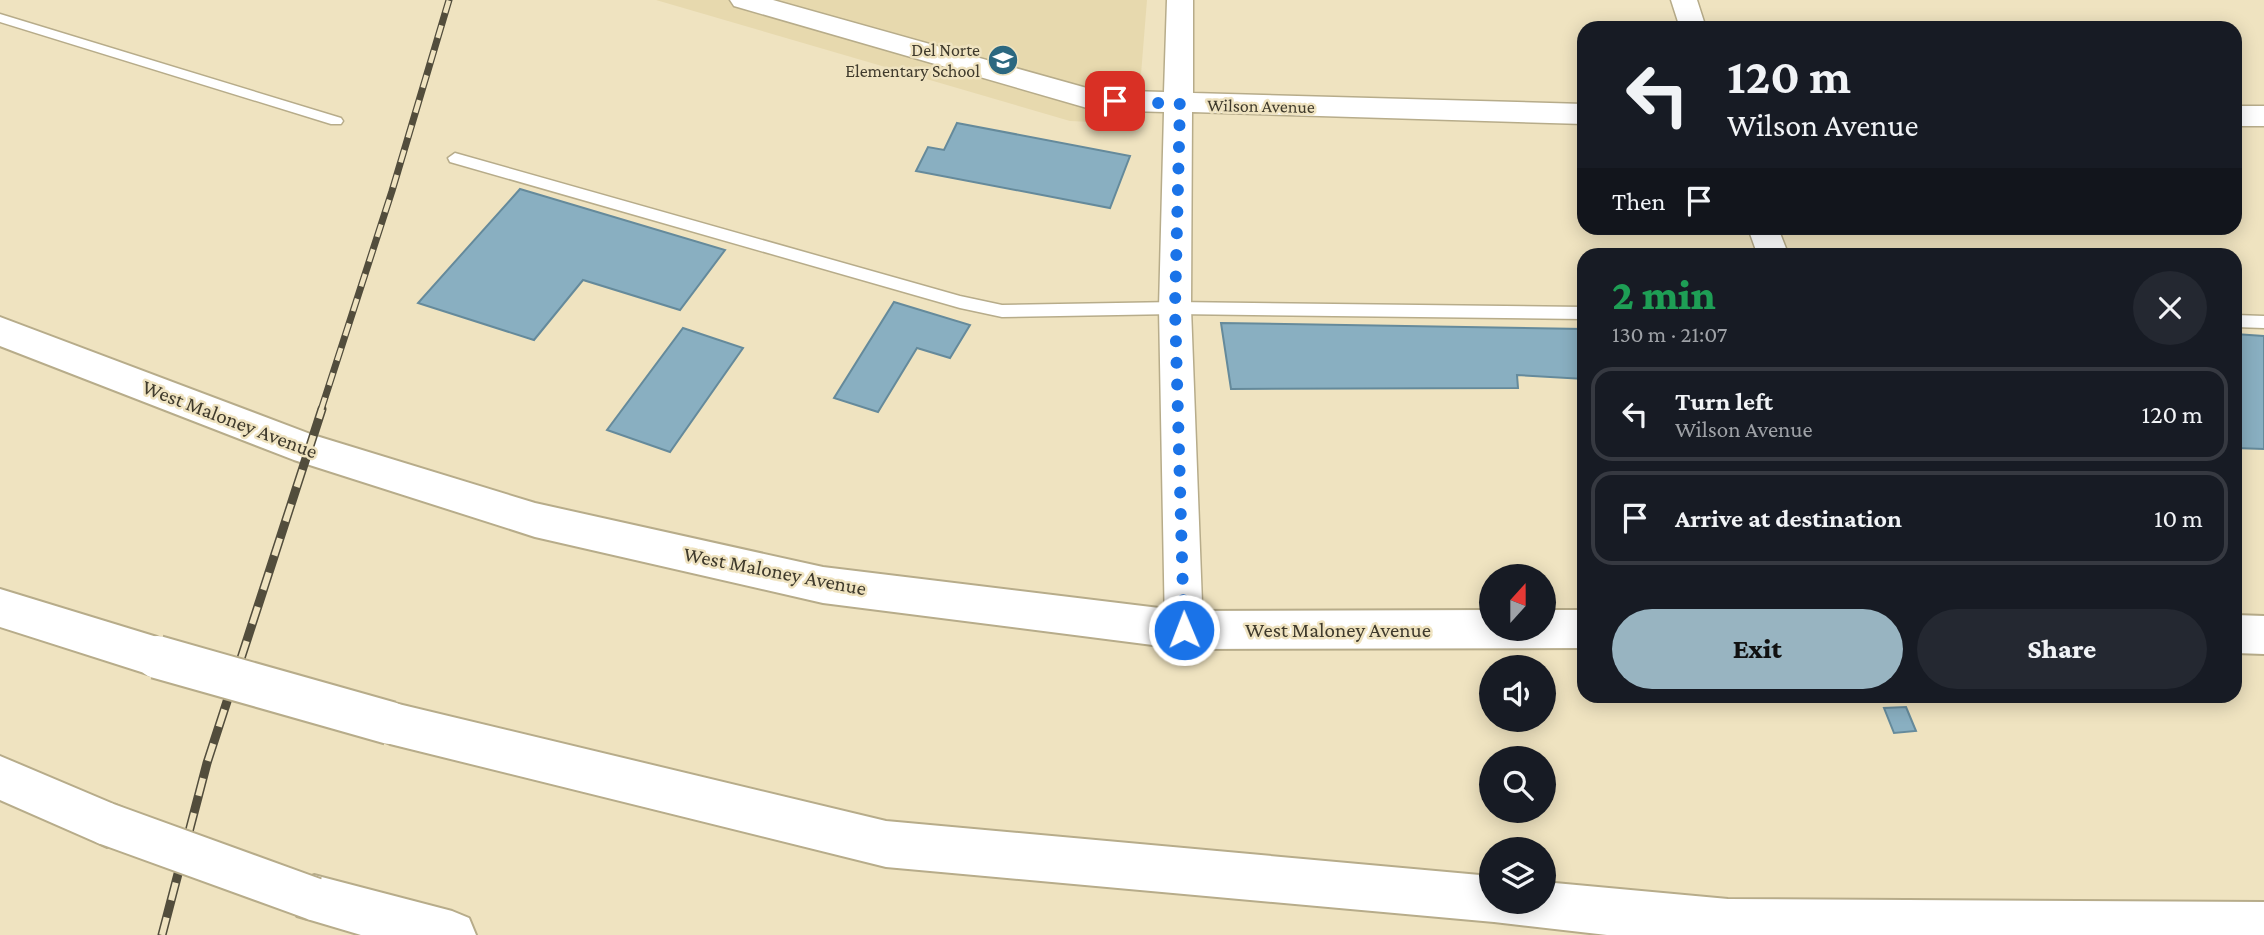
<!DOCTYPE html>
<meta charset="utf-8">
<style>
:root{--surface:#171b24;--page:#242831;--text:#f1f3f6;--muted:#9ea1a6;--line:#363941;--accent:#98b4c1}
body{margin:0;font-family:"Crimson Pro",serif;background:var(--page);color:var(--text);height:100vh;display:flex;flex-direction:column;font-size:26px;white-space:nowrap}
*{box-sizing:border-box;margin:0}
p{font-size:23px;color:var(--muted)}
.icon{flex:none;width:38px;height:38px;fill:none;stroke:currentColor;stroke-width:2;stroke-linecap:round;stroke-linejoin:round}
.map{position:relative;flex:1;overflow:hidden}
.drawer{position:absolute;left:1577px;top:248px;width:665px;height:455px;display:flex;flex-direction:column;background:var(--surface);border-radius:21px;box-shadow:0 4px 18px #0003}
.drawer>*{flex:none}
.guide{position:absolute;left:1577px;top:21px;width:665px;height:214px;border-radius:21px;box-shadow:0 4px 18px #0003;background:#171b24;color:var(--text);overflow:hidden}
.needle{width:46px;rotate:21deg}
.fabs{position:absolute;left:1479px;top:564px;display:grid;gap:14px}
.fabs a{display:grid;place-items:center;width:77px;height:77px;border-radius:50%;background:var(--surface);box-shadow:0 4px 18px #0003;font-size:35px}
.pin{position:absolute;display:grid;place-items:center;width:60px;height:60px;color:#fff;margin:-30px;border-radius:14px;box-shadow:0 4px 10px #0006}
.me{position:absolute;width:77px;margin:-38px;rotate:359deg;stroke-linejoin:round;filter:drop-shadow(0 0 5px #0008)}
.turn{display:flex;align-items:center;gap:24px;height:147px;padding:0 35px;font-size:32px}
.turn .icon{width:91px;height:91px;stroke-width:2.5}
.turn b{display:block;font-size:49px;line-height:60px}
.then{display:flex;align-items:center;height:66px;padding:0 35px;background:#0003;gap:14px;font-size:26px}
.round{display:grid;place-items:center;flex:none;width:74px;height:74px;border-radius:37px;background:var(--page)}
.headline{display:flex;align-items:center;justify-content:space-between;height:119px;padding:0 35px}
h1{font-size:42px;font-weight:800;line-height:52px;color:#1e9e55}
.button{display:flex;gap:14px;margin-top:auto;padding:14px 35px}
.button a{flex:1;height:80px;border-radius:42px;background:var(--accent);color:#111;font-size:28px;font-weight:800;line-height:80px;text-align:center}
.button a+a{background:var(--page);color:var(--text)}
ul{padding:0;list-style:none}
li{display:flex;align-items:center;gap:21px;height:94px;margin:0 14px 10px;padding:0 21px;border:4px solid var(--line);border-radius:21px}
li div{flex:1}
li b{display:block;font-size:26px}
li em{font-style:normal}
.map>svg:first-child{display:block}
</style>
<div class="map">
<svg width="2264" height="935" viewBox="0 0 2264 935">
<rect width="100%" height="100%" fill="#efe3c0"/>
<path fill="#e7d9ae" d="M656,0H1147L1137,124L1070,121Z"/>
<path fill="#89afc1" stroke="#658a9b" stroke-width="2" d="M957,123L1130,156L1110,208L916,171L928,147L944,150Z
M520,189L725,250L680,310L583,280L534,340L418,303Z
M894,302L970,325L950,358L917,348L878,412L834,398Z
M1221,323L1584,329V379L1517,375L1518,388L1231,389Z
M683,328L743,348L670,452L607,430Z
M2235,334L2264,336V449L2235,448Z
M1906,707L1916,731L1894,733L1884,708Z"/>
<g fill="none" stroke-linecap="round" stroke-linejoin="round">
<g stroke="#b7ac8a" stroke-width="3">
<path id="lane" d="M0,14L341,118L343,121L341,124H331L0,22Z
M455,153L960,296L1002,305L1175,302L1584,307V319L1175,314L1002,317L960,308L450,162L448,158Z
M2235,315L2264,316V328L2235,327Z"/>
</g>
<g stroke="#b7ac8a" stroke-width="3">
<path id="street" d="M730,0H773L1094,90L1164,92L1167,0H1193V93L1584,104V124L1192,112L1191,308L1203,630L1197,642L1184,647L1171,642L1165,630L1159,308L1164,112L1094,110L734,6Z
M1671,0H1697L1706,28H1680Z
M2235,106H2264V126H2235Z
M1748,228H1778L1789,256H1758Z"/>
</g>
<g stroke="#b7ac8a" stroke-width="4">
<path id="primary" d="M0,317L313,435L535,503L823,567L1184,611L1491,610V628H1544V610H1584V648L1184,649L823,603L535,537L294,460L0,346Z
M2235,615L2264,616V654L2235,653Z"/>
</g>
<g stroke="#b7ac8a" stroke-width="4">
<path id="highway" d="M0,589L157,637L172,643L178,657L172,671L157,677L0,627Z
M390,702L886,821L1491,876V901H1544V882L1728,899L2264,902V935H1607L1494,922L886,867L390,744L375,738L368,723L375,708Z
M0,756L123,808L130,824L123,840L107,847L0,800Z
M314,875L452,911L469,918L476,935H361L297,916L290,899L297,882Z"/>
</g>
<use href="#lane" fill="#fff" fill-rule="evenodd"/>
<use href="#street" fill="#fff" fill-rule="evenodd"/>
<use href="#primary" fill="#fff" fill-rule="evenodd"/>
<use href="#highway" fill="#fff" fill-rule="evenodd"/>
<g stroke="#524d3c" stroke-width="7">
<path id="rail-far1" d="M321,410L392,191L449,0"/>
</g>
<g stroke="#524d3c" stroke-width="9">
<path id="rail" d="M162,935L207,763L322,409"/>
</g>
<use href="#rail-far1" stroke="#efe3c0" stroke-width="4.5" stroke-dasharray="13" stroke-linecap="butt"/>
<use href="#rail" stroke="#efe3c0" stroke-width="6" stroke-dasharray="18" stroke-linecap="butt"/>
<g stroke="#b7ac8a" stroke-width="46" stroke-linecap="butt">
<path id="highway-bridge" d="M157,657L390,723
M107,824L314,899"/>
</g>
<use href="#highway-bridge" stroke="#fff" stroke-width="42"/>
</g>
<g fill="none" stroke-linecap="round" stroke-linejoin="round">
<path stroke="#1a73e8" stroke-width="12" stroke-dasharray="0 21.6" d="M1115,101L1180,104L1175,308L1184,630"/>
</g>
<defs>
<g id="school-disc" transform="scale(1.575)"><circle r="9.5" fill="#2c6880" stroke="#efe3c0"/><path d="M0-5L7-2L0 1L-7-2ZM-4 1L0 2.5L4 1V4Q0 6-4 4Z" fill="#fff"/></g>
</defs>
<g fill-rule="evenodd">
<use href="#school-disc" x="1003" y="60"/>
</g>
<g text-anchor="middle" dominant-baseline="central" stroke-width="5" stroke-linejoin="round" paint-order="stroke">
<g font-size="18" fill="#3f3a2c" stroke="#efe3c0" text-anchor="end">
<text x="980" y="50">Del Norte<tspan x="980" dy="21">Elementary School</tspan></text>
</g>
<g font-size="18" fill="#3f3a2c" stroke="#efe3c0">
<text transform="translate(1261 106) rotate(1)">Wilson Avenue</text>
</g>
<g font-size="21" fill="#3f3a2c" stroke="#efe3c0">
<text transform="translate(230 419) rotate(21)">West Maloney Avenue</text>
<text transform="translate(775 571) rotate(11)">West Maloney Avenue</text>
<text x="1338" y="630">West Maloney Avenue</text>
</g>
</g>
</svg>
<div class="fabs">
<a><svg class="needle" viewBox="-14 -14 28 28"><path d="M0-13l5 13h-10z" fill="#e53935"/><path d="M0 13l5-13h-10z" fill="#9ea1a6"/></svg></a>
<a><svg class="icon" aria-label="sound" viewBox="0 0 24 24"><path d="M4 9h4l5-4v14l-5-4H4zM17 9q2 3 0 6"/></svg></a>
<a><svg class="icon" aria-label="search" viewBox="0 0 24 24"><circle cx="10" cy="10" r="6"/><path d="M15 15l6 6"/></svg></a>
<a><svg class="icon" aria-label="layers" viewBox="0 0 24 24"><path d="M12 4l9 5-9 5-9-5zM3 14l9 5 9-5"/></svg></a>
</div>
<div class="pin" style="left:1115px;top:101px;background:#d93025"><svg class="icon" aria-label="arrive" viewBox="0 0 24 24"><path d="M6 21V4h12l-3 4 3 4H6"/></svg></div>
<svg class="me" style="left:1184px;top:630px" viewBox="-20 -20 40 40"><circle r="17" fill="#1a73e8" stroke="#fff" stroke-width="3"/><path d="M0-11L8 9 0 5-8 9z" fill="#fff"/></svg>
<div class="guide">
<div class="turn"><svg class="icon" aria-label="left" viewBox="0 0 24 24"><path d="M17 20v-9H6M10 6l-5 5 5 5"/></svg><div><b>120 m</b>Wilson Avenue</div></div>
<div class="then">Then<svg class="icon" aria-label="arrive" viewBox="0 0 24 24"><path d="M6 21V4h12l-3 4 3 4H6"/></svg></div>
</div>
<section class="drawer">
<div class="headline"><div><h1>2 min</h1><p>130 m · 21:07</p></div><a class="round"><svg class="icon" aria-label="close" viewBox="0 0 24 24"><path d="M6 6l12 12M18 6L6 18"/></svg></a></div>
<ul>
<li><svg class="icon" aria-label="left" viewBox="0 0 24 24"><path d="M17 20v-9H6M10 6l-5 5 5 5"/></svg><div><b>Turn left</b><p>Wilson Avenue</p></div><em>120 m</em></li>
<li><svg class="icon" aria-label="arrive" viewBox="0 0 24 24"><path d="M6 21V4h12l-3 4 3 4H6"/></svg><div><b>Arrive at destination</b></div><em>10 m</em></li>
</ul>
<div class="button"><a>Exit</a><a>Share</a></div>
</section>
</div>
